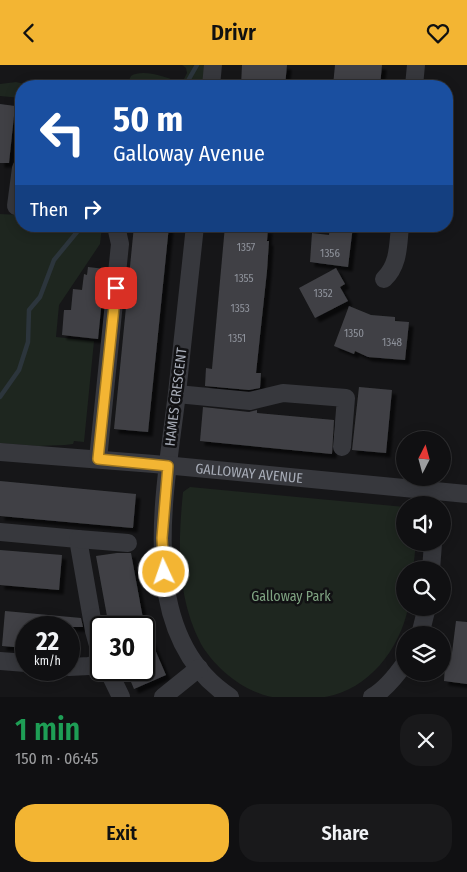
<!DOCTYPE html>
<meta charset="utf-8">
<style>
:root{--surface:#101012;--page:#19191b;--text:#f1f3f6;--muted:#9c9d9f;--line:#303032;--accent:#f3b533}
body{margin:0;font-family:"Fira Sans Condensed",sans-serif;background:var(--page);color:var(--text);height:100vh;display:flex;flex-direction:column;font-size:19px;white-space:nowrap}
*{box-sizing:border-box;margin:0}
p{font-size:16px;color:var(--muted)}
.icon{flex:none;width:28px;height:28px;fill:none;stroke:currentColor;stroke-width:2;stroke-linecap:round;stroke-linejoin:round}
.map{position:relative;height:632px;overflow:hidden}
.panel{display:flex;flex-direction:column;background:var(--surface);flex:1}
.panel>*{flex:none}
.hud{position:absolute;left:15px;top:15px;width:438px;height:152px;border-radius:20px;box-shadow:0 2px 12px #0003,0 0 0 1px var(--line);background:#1a4fa0;color:#fff;overflow:hidden}
.needle{width:32px;rotate:6deg}
.fabs{position:absolute;left:396px;top:366px;display:grid;gap:10px}
.fabs a{display:grid;place-items:center;width:55px;height:55px;border-radius:50%;background:var(--surface);box-shadow:0 2px 12px #0003,0 0 0 1px var(--line);font-size:25px}
.speed{position:absolute;left:15px;top:551px;display:flex;gap:10px;font-size:25px;font-weight:700;text-align:center}
.speed>*{display:grid;place-content:center;width:65px;height:65px;border-radius:50%;background:var(--surface);box-shadow:0 2px 12px #0003,0 0 0 1px var(--line);line-height:1}
.speed small{font-size:12px;font-weight:400}
.speed .limit{border:2px solid #111;border-radius:8px;background:#fff;color:#111}
.pin{position:absolute;display:grid;place-items:center;width:42px;height:42px;color:#fff;margin:-21px;border-radius:10px;box-shadow:0 2px 8px #0006}
.me{position:absolute;width:55px;margin:-28px;rotate:357deg;stroke-linejoin:round;filter:drop-shadow(0 0 4px #0008)}
.turn{display:flex;align-items:center;gap:18px;height:105px;padding:0 15px;font-size:22px}
.turn .icon{width:65px;height:65px;stroke-width:2.5}
.turn b{display:block;font-size:35px;line-height:42px}
.then{display:flex;align-items:center;height:48px;padding:0 15px;background:#0003;gap:10px;font-size:19px}
.round{display:grid;place-items:center;flex:none;width:52px;height:52px;border-radius:20px;background:var(--page)}
.overview{display:flex;align-items:center;justify-content:space-between;height:85px;padding:0 15px}
h1{font-size:30px;font-weight:600;line-height:38px;color:#1e9e55}
.action{display:flex;gap:10px;margin-top:auto;padding:10px 15px}
.action a{flex:1;height:58px;border-radius:20px;background:var(--accent);color:#111;font-size:20px;font-weight:600;line-height:58px;text-align:center}
.action a+a{background:var(--page);color:var(--text)}
header{display:flex;justify-content:space-between;align-items:center;height:65px;padding:0 15px;background:var(--accent);color:#111;font-size:22px;font-weight:600}
.map>svg:first-child{display:block}
</style>
<header><svg class="icon" aria-label="back" viewBox="0 0 24 24"><path d="M15 5l-7 7 7 7"/></svg>Drivr<svg class="icon" aria-label="heart" viewBox="0 0 24 24"><path d="M12 20l-8-8c-3-5 5-10 8-4 3-6 11-1 8 4z"/></svg></header>
<div class="map">
<svg width="467" height="632" viewBox="0 0 467 632">
<defs>
<filter id="shadow"><feDropShadow dx="4.5" dy="4.5" stdDeviation="1" flood-color="#0009"/></filter>
</defs>
<rect width="100%" height="100%" fill="#161618"/>
<path fill="#1e261f" d="M182,0H206L204,21H132L129,15L131,11C143,3 169,13 182,18L187,8L186,3Z
M16,17L33,21H21V33L0,31V19Z
M0,149L21,150V161H102L100,179L59,240L56,272L94,276L84,377L74,376L73,379L65,380L38,381L0,378Z
M190,422L405,442V478H416L413,505H405V542L408,543C400,583 369,625 325,632C316,632 305,632 295,632C288,632 280,632 272,632C244,627 215,603 201,579C176,531 178,478 183,427Z"/>
<g fill="none" stroke-linecap="round" stroke-linejoin="round">
<path stroke="#2c353c" stroke-width="4.5" d="M185,21L197,0
M0,332L19,305L28,277L29,245L40,232L54,195L77,167"/>
</g>
<path fill="#404145" filter="url(#shadow)" d="M242,0H287L285,21H241Z
M335,0H382L380,21H333Z
M0,39L15,41L9,98H0Z
M134,161H169L148,367L114,364Z
M225,161L268,164L267,176H269L267,206L256,308H261L260,323L249,325L205,321L206,303L212,304Z
M330,161H353L348,202L310,197L312,168L329,170Z
M88,202L105,204L98,274L62,270L64,245H71L73,224L82,225L84,209L87,210Z
M336,203L345,219L340,222L348,236L315,253L299,223Z
M349,241L371,250L395,252V256L409,257L405,295L368,292L355,286L354,289L334,281Z
M359,322L392,325L386,388L352,385Z
M203,342L249,347L257,345V348L334,355L332,389L200,376Z
M0,416L136,429L133,463L0,451Z
M0,485L62,490L59,525L0,520Z
M117,488H131L144,559L166,610L134,624L126,605H144V562H109L96,491Z
M5,546L81,553L83,562H26V583L2,581Z
M456,556L467,557V619L444,616L445,601H449L450,588H452Z"/>
<g fill="none" stroke-linecap="round" stroke-linejoin="round">
<g stroke="#37383d" stroke-width="18">
<path d="M211,21L213,0"/>
<path d="M414,21L416,0"/>
<path d="M16,141L21,103"/>
<path d="M195,161C189,217 183,272 177,328C166,424 133,569 230,632"/>
<path d="M384,214C399,200 398,180 400,161"/>
<path d="M177,329L250,336L283,328L346,333L342,382"/>
<path id="s1" d="M0,387L154,399L467,429"/>
<path d="M98,394L120,179L116,161"/>
<path d="M0,467L78,474L94,566L101,591"/>
<path d="M78,474L128,478"/>
<path d="M431,505L433,478"/>
<path d="M420,570L427,542"/>
<path d="M0,596L26,598"/>
<path d="M69,602L89,601L101,598"/>
<path d="M108,605L121,632"/>
<path d="M163,632L199,603"/>
<path d="M372,632C386,624 396,611 405,598"/>
</g>
</g>
<g fill="none" stroke-linecap="round" stroke-linejoin="round">
<g stroke="#9e7621" stroke-width="12">
<path id="route" d="M116,223L98,394L168,401L162,473L164,507"/>
</g>
<use href="#route" stroke="#f3b533" stroke-width="9"/>
</g>
<g text-anchor="middle" dominant-baseline="central" stroke-width="5" stroke-linejoin="round" paint-order="stroke">
<g font-size="11" fill="#8e929b">
<text x="246" y="182">1357</text>
<text x="330" y="188">1356</text>
<text x="244" y="213">1355</text>
<text x="323" y="228">1352</text>
<text x="240" y="243">1353</text>
<text x="354" y="268">1350</text>
<text x="237" y="273">1351</text>
<text x="392" y="277">1348</text>
</g>
<g font-size="14" fill="#a8adb8" stroke="#111113">
<text transform="translate(176 332) rotate(-83)">HAMES CRESCENT</text>
<text stroke="none"><textPath href="#s1" startOffset="250">GALLOWAY AVENUE</textPath></text>
</g>
<g font-size="14" fill="#7fa382" stroke="#111113">
<text x="291" y="531">Galloway Park</text>
</g>
</g>
</svg>
<div class="fabs">
<a><svg class="needle" viewBox="-14 -14 28 28"><path d="M0-13l5 13h-10z" fill="#e53935"/><path d="M0 13l5-13h-10z" fill="#9c9d9f"/></svg></a>
<a><svg class="icon" aria-label="sound" viewBox="0 0 24 24"><path d="M4 9h4l5-4v14l-5-4H4zM17 9q2 3 0 6"/></svg></a>
<a><svg class="icon" aria-label="search" viewBox="0 0 24 24"><circle cx="10" cy="10" r="6"/><path d="M15 15l6 6"/></svg></a>
<a><svg class="icon" aria-label="layers" viewBox="0 0 24 24"><path d="M12 4l9 5-9 5-9-5zM3 14l9 5 9-5"/></svg></a>
</div>
<div class="speed"><div>22<small>km/h</small></div><div class="limit">30</div></div>
<div class="pin" style="left:116px;top:223px;background:#d93025"><svg class="icon" aria-label="arrive" viewBox="0 0 24 24"><path d="M6 21V4h12l-3 4 3 4H6"/></svg></div>
<svg class="me" style="left:164px;top:507px" viewBox="-20 -20 40 40"><circle r="17" fill="#f3b533" stroke="#fff" stroke-width="3"/><path d="M0-11L8 9 0 5-8 9z" fill="#fff"/></svg>
<div class="hud">
<div class="turn"><svg class="icon" aria-label="left" viewBox="0 0 24 24"><path d="M17 20v-9H6M10 6l-5 5 5 5"/></svg><div><b>50 m</b>Galloway Avenue</div></div>
<div class="then">Then<svg class="icon" aria-label="right" viewBox="0 0 24 24"><path d="M7 20v-9h11M14 6l5 5-5 5"/></svg></div>
</div>
</div>
<section class="panel">
<div class="overview"><div><h1>1 min</h1><p>150 m · 06:45</p></div><a class="round"><svg class="icon" aria-label="close" viewBox="0 0 24 24"><path d="M6 6l12 12M18 6L6 18"/></svg></a></div>
<div class="action"><a>Exit</a><a>Share</a></div>
</section>
